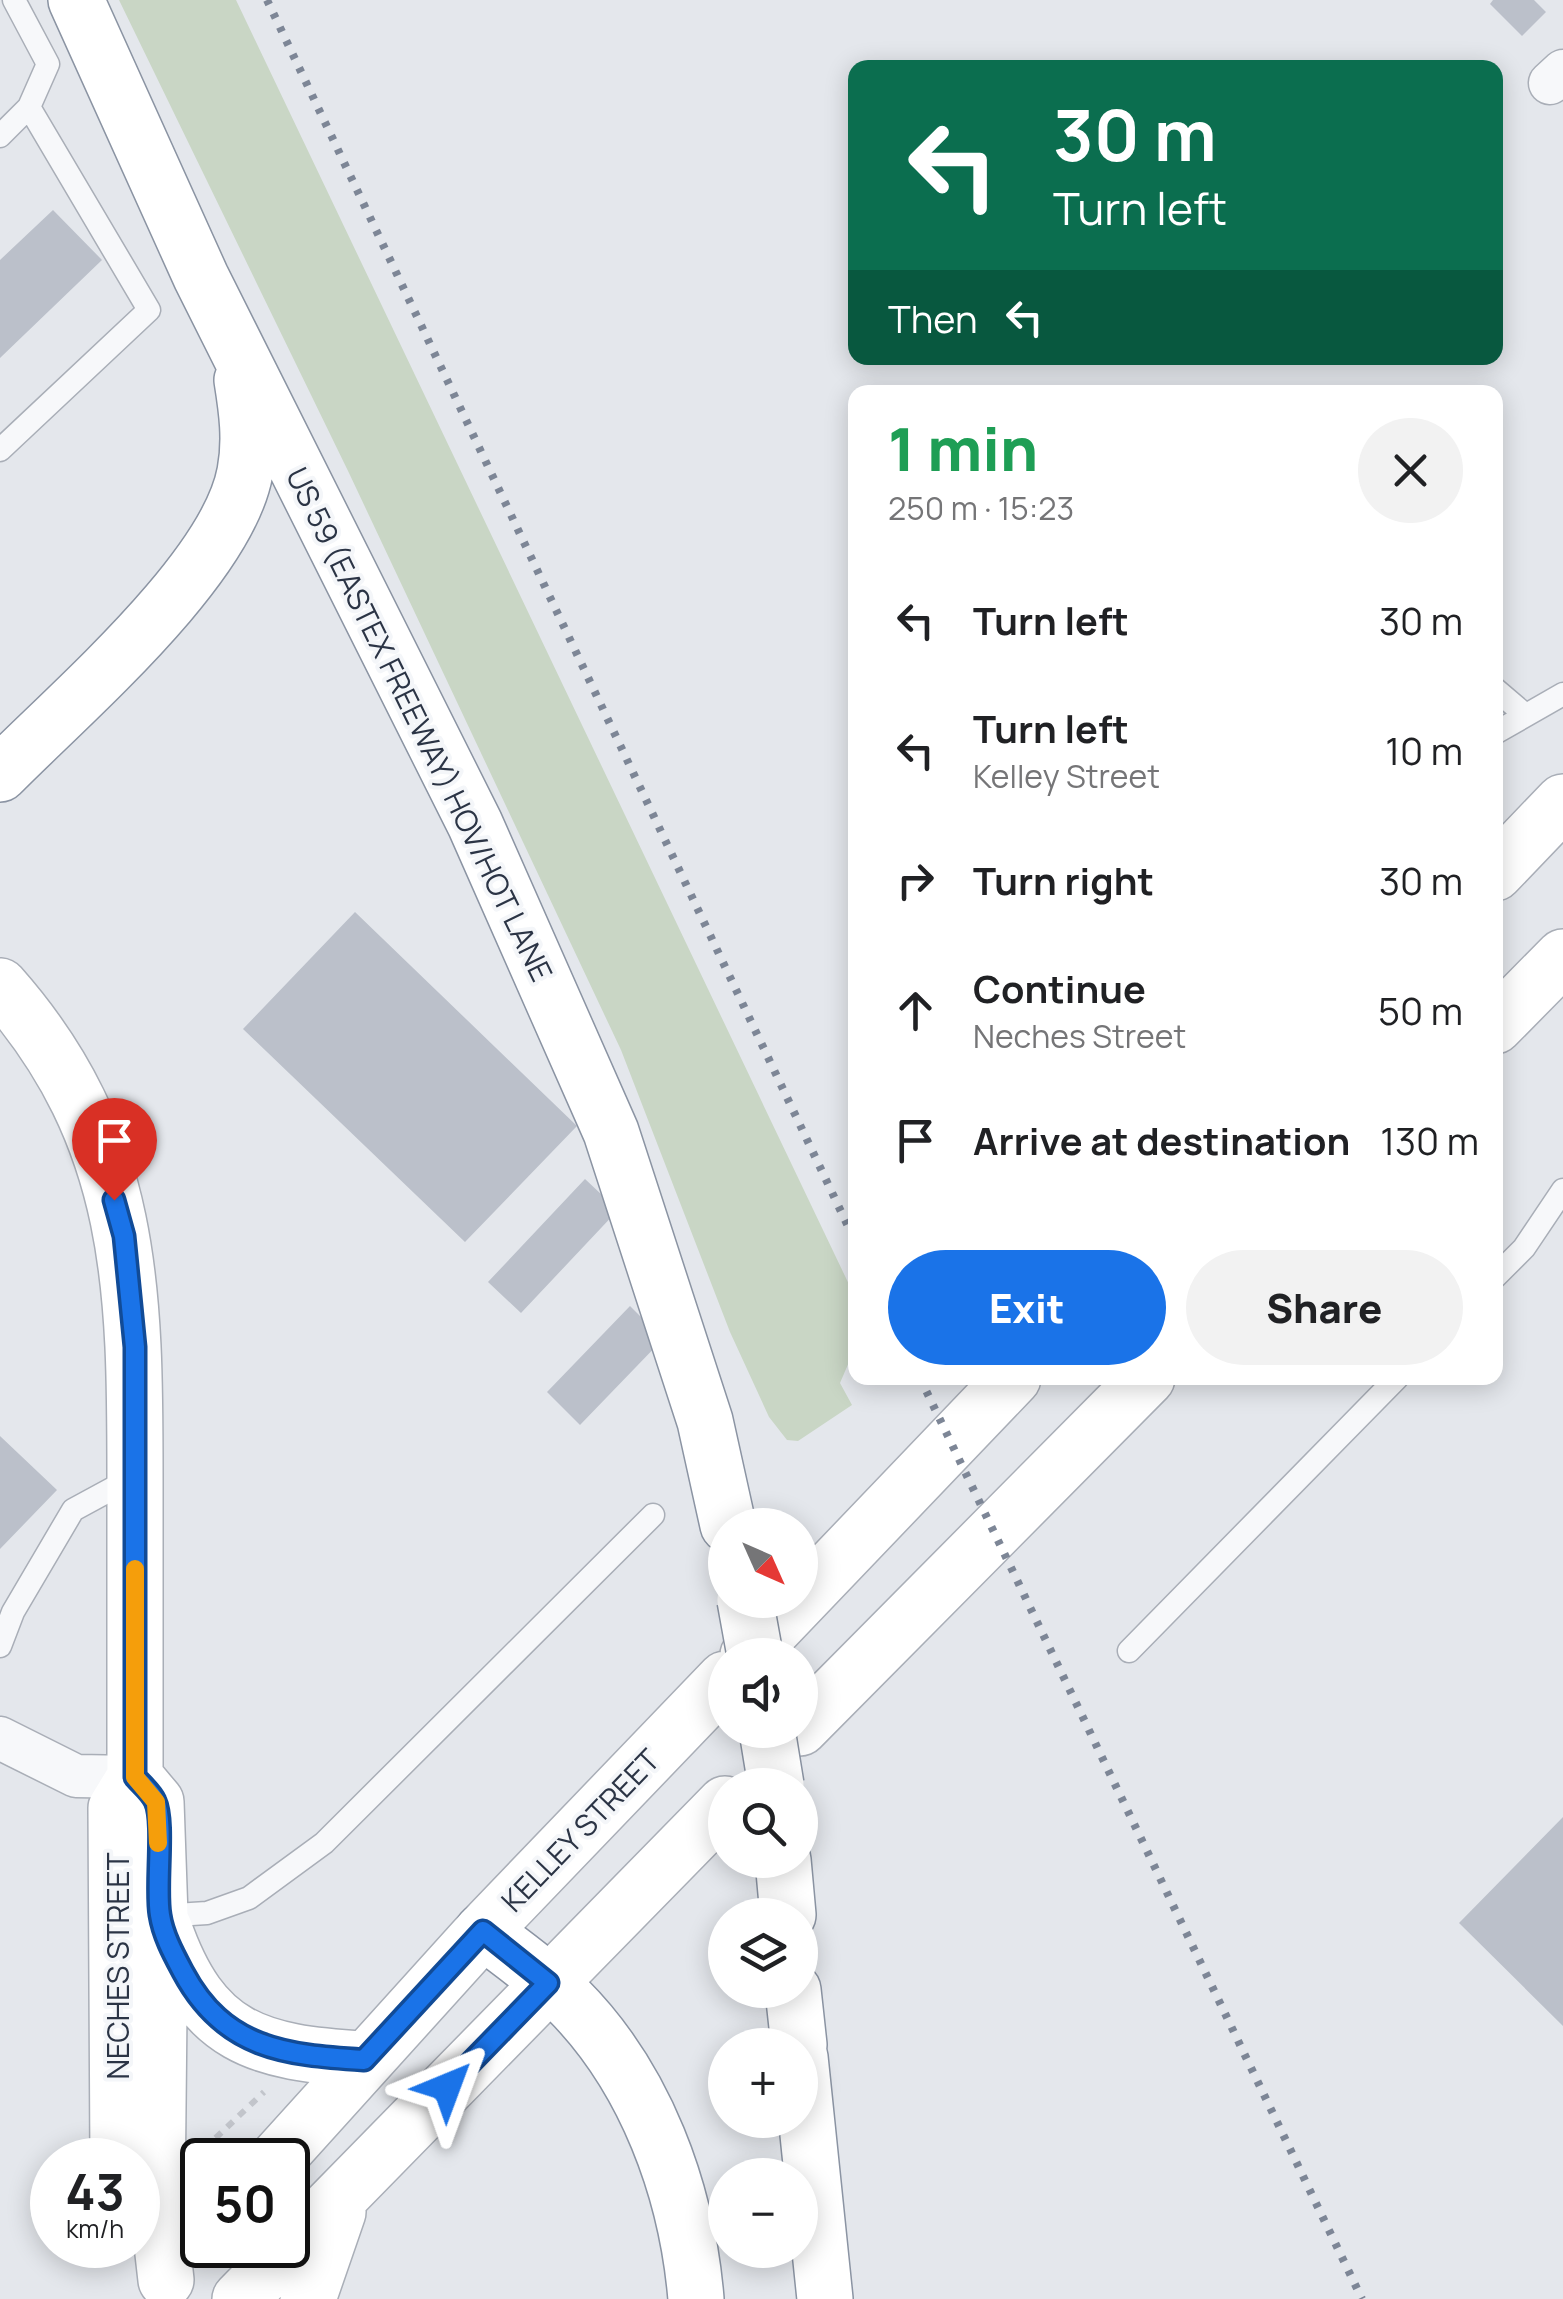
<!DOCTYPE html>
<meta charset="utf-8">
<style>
:root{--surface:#fff;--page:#f2f2f2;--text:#202124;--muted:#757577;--accent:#1a73e8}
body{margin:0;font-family:Manrope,sans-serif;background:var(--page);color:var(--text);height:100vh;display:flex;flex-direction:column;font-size:38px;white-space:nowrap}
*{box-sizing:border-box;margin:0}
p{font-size:32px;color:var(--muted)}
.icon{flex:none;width:55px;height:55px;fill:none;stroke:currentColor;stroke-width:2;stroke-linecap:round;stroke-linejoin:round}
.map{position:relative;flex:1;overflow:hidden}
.panel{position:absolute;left:848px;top:385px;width:655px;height:1000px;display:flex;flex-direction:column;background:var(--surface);border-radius:20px;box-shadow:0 5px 25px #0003}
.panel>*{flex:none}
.hud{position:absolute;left:848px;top:60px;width:655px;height:305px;border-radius:20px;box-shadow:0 5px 25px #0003;background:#0b6e4f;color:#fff;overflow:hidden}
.needle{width:65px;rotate:135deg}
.tools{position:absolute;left:708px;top:1508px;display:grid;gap:20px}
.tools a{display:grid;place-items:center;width:110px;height:110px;border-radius:50%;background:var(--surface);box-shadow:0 5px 25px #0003;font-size:50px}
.speed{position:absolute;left:30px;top:2138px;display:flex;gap:20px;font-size:50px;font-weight:700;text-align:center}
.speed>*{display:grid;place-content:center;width:130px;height:130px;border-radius:50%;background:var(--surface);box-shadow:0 5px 25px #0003;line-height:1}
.speed small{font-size:25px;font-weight:400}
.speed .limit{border:5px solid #111;border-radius:15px;background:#fff;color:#111}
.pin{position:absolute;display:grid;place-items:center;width:85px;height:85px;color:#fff;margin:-102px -42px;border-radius:50% 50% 50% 0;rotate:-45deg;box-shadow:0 0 10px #0007}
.pin .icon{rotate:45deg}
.me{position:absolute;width:110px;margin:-55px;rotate:44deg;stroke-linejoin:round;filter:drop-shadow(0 0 8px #0008)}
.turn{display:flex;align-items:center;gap:35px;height:210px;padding:0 40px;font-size:45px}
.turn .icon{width:130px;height:130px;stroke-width:2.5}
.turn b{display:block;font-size:70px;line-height:85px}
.then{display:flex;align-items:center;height:95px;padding:0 40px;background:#0003;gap:20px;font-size:38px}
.round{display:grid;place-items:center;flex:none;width:105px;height:105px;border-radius:52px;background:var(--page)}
.headline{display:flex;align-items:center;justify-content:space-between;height:170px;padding:0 40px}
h1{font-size:60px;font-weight:800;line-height:75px;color:#1e9e55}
.action{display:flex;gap:20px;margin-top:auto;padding:20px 40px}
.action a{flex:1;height:115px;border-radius:60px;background:var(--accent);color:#fff;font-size:40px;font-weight:800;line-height:115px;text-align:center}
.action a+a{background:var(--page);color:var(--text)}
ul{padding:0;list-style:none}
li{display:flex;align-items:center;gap:30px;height:130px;padding:0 40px}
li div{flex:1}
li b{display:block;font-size:38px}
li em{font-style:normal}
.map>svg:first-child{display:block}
</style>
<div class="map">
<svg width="1563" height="2299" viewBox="0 0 1563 2299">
<rect width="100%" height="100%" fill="#e4e7ec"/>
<path fill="#c9d6c5" d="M119,0H236L855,1297V1348L840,1383L852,1405L798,1441L787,1440L769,1417L730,1332L621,1050L349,473Z"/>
<path fill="#bbc0ca" d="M1493,0H1534L1546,12L1522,36L1490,4Z
M53,210L102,260L0,358V260Z
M355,912L577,1126L465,1242L243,1029Z
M585,1179L618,1210L521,1313L488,1282Z
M630,1306L663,1339L580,1425L547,1392Z
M0,1436L57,1490L0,1549Z
M1563,1817V2026L1459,1923Z"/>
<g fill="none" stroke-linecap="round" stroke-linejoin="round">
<g stroke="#a9aeb7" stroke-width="25">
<path id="lane" d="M0,136L29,107
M0,450L149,310L29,107L48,64L14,0
M1495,689L1523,713
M1495,733L1563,694
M1495,1277L1524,1248L1563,1190
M0,1646L13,1612L73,1510L132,1478
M1129,1651L1397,1378
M160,1916L207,1913L249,1898L324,1843L653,1515"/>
</g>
<g stroke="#a9aeb7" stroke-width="45">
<path id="street" d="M1550,83L1563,71
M0,1738L76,1776L135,1777"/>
</g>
<g stroke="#a9aeb7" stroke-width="58">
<path id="secondary" d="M1495,873L1563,802
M0,986C138,1142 135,1298 135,1494C135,1589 135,1683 135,1777L116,1808L118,2160
M1495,1026L1563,957
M748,1655L1013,1378
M800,1728L1147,1378
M135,1777L156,1802L160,1916L157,2201L166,2280
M164,1928C202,2038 257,2053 364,2059
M276,2160L483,1931L725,1679
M240,2299L725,1804
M308,2299L338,2212"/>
</g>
<g stroke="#8b94a3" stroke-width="58">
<path id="highway" d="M76,0L201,277L475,824L611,1132L705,1421L728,1525
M0,774C70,703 227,570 245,472C251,441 247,411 242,380
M783,1860L788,1915
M483,1931C511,1953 542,1974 567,1999C646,2078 687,2191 696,2299
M793,1990L799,2045
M800,2057L825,2299"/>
</g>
<path stroke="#c2c5cb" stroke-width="6" stroke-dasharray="8 8" stroke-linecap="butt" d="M204,2149L264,2092"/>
<use href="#lane" stroke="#f7f8fa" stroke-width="22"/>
<use href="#street" stroke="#f7f8fa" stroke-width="42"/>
<use href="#secondary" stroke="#fff" stroke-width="55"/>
<use href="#highway" stroke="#fff" stroke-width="55"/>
<path stroke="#7d8696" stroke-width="8" stroke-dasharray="5 10" stroke-linecap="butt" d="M267,0L855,1241
M920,1378L1362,2299"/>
<g stroke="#8b94a3" stroke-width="58" stroke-linecap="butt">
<path id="highway-bridge" d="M745,1600L755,1655
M767,1730L776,1785"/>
</g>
<use href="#highway-bridge" stroke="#fff" stroke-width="55"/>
</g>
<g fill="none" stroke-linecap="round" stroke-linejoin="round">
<g stroke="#114b97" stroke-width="25">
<path id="route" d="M114,1200L124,1236L135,1347V1777C141,1784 151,1792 155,1801C165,1822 155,1887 160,1915C163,1935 174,1955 183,1972C224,2049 285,2055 364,2060L483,1931L548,1983L447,2087"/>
</g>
<use href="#route" stroke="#1a73e8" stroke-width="18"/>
<path stroke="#f59e0b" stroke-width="18" d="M135,1569V1777L156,1802L158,1843"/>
</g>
<g text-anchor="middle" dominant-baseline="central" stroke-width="8" stroke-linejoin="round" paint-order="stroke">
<g font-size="30" fill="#2b3445" stroke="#f4f6f9">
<text transform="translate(420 724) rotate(64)">US 59 (EASTEX FREEWAY) HOV/HOT LANE</text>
<text transform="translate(580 1830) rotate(-46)">KELLEY STREET</text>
<text transform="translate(117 1966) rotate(-90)">NECHES STREET</text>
</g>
</g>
</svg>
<div class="tools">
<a><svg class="needle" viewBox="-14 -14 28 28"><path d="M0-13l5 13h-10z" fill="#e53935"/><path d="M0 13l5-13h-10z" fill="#757577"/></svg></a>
<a><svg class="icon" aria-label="sound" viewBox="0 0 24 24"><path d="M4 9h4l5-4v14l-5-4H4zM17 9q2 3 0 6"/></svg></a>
<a><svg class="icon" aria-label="search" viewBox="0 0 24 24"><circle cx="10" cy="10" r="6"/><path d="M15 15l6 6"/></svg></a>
<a><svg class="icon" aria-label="layers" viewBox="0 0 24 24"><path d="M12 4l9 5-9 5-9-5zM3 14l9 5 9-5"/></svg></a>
<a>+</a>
<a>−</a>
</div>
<div class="speed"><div>43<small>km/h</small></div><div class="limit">50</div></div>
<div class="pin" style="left:114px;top:1200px;background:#d93025"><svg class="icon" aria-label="arrive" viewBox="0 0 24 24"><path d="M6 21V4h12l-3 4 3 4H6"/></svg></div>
<svg class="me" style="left:447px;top:2087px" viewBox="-20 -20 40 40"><path d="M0-17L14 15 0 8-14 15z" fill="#1a73e8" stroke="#fff" stroke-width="4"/></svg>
<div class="hud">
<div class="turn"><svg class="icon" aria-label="left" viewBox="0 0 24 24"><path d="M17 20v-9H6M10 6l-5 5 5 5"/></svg><div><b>30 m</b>Turn left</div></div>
<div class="then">Then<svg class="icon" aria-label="left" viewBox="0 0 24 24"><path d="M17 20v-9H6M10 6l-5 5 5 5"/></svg></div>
</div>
<section class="panel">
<div class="headline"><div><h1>1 min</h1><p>250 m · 15:23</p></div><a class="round"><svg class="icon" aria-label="close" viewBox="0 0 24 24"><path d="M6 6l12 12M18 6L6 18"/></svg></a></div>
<ul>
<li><svg class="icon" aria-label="left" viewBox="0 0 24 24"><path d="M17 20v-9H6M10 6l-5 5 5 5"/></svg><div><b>Turn left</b></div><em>30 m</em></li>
<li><svg class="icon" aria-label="left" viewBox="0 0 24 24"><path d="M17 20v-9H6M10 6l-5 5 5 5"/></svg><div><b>Turn left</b><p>Kelley Street</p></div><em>10 m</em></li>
<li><svg class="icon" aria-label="right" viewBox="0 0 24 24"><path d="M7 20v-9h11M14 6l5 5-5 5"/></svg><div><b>Turn right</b></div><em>30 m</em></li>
<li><svg class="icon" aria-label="ahead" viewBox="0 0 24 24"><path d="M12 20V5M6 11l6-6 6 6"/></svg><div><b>Continue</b><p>Neches Street</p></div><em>50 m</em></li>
<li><svg class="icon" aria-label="arrive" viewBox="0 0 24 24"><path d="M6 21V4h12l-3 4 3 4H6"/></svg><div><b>Arrive at destination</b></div><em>130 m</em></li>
</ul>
<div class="action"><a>Exit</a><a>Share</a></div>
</section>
</div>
